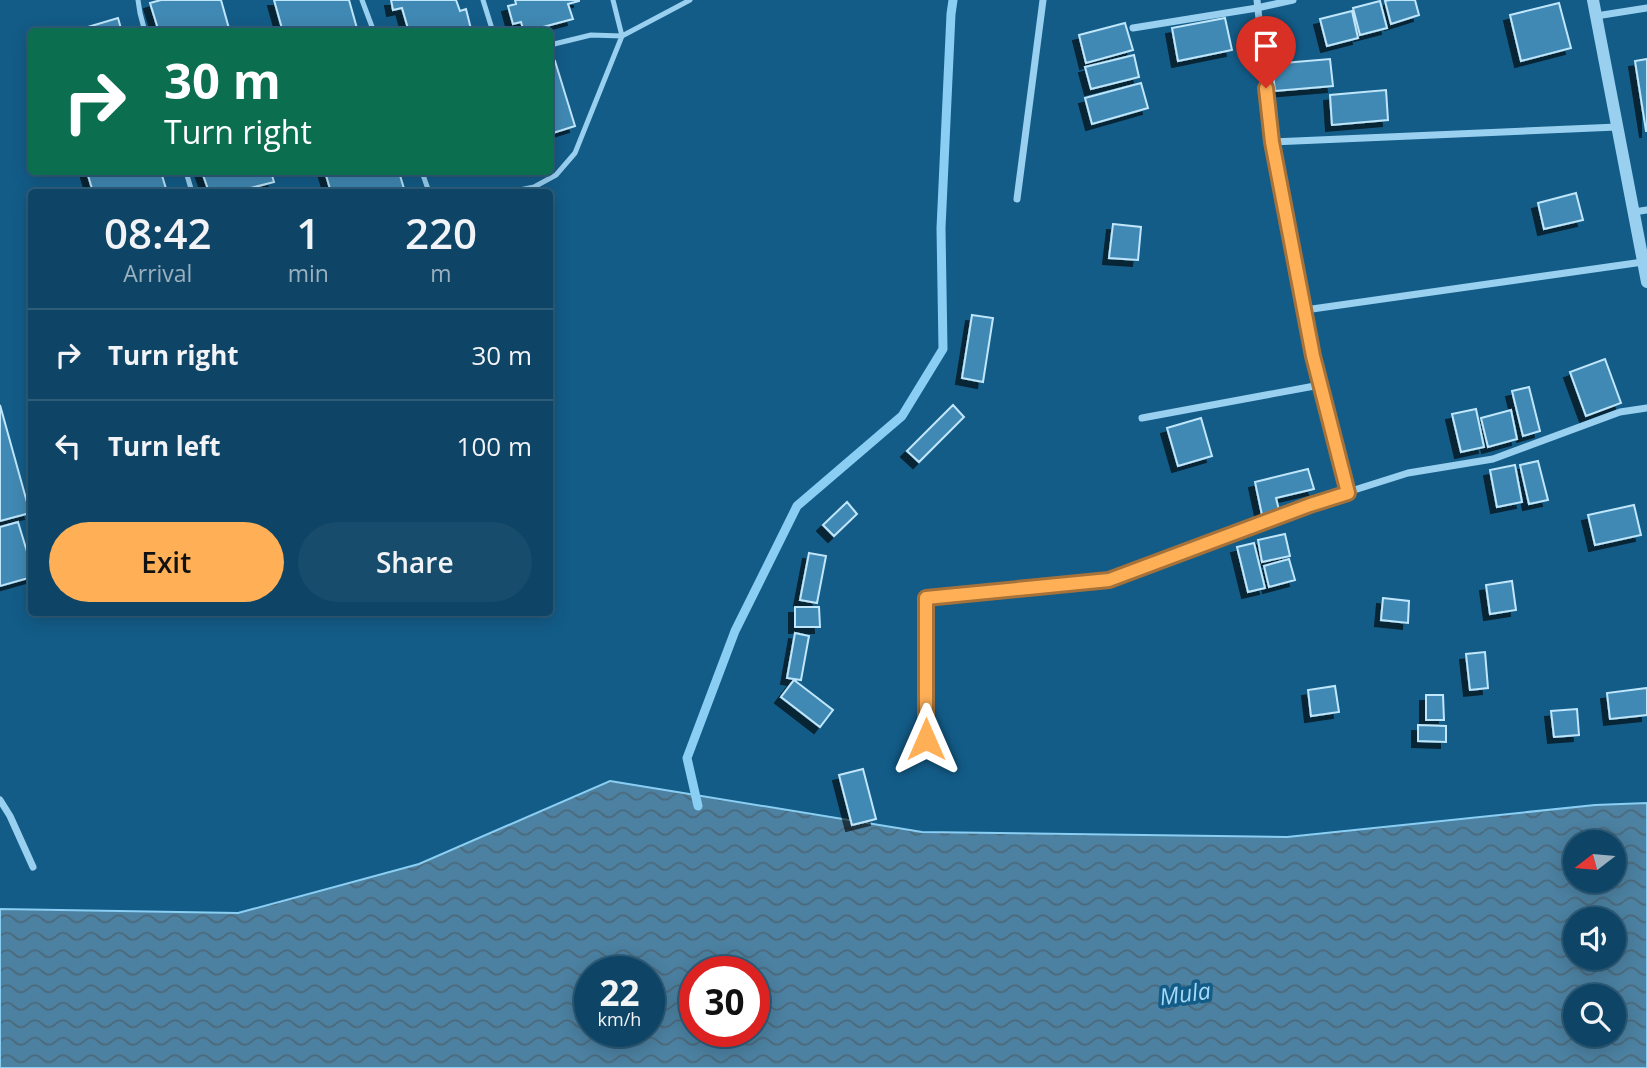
<!DOCTYPE html>
<style>
:root{--surface:#0e4566;--page:#174c6c;--text:#f1f3f6;--muted:#9bb1bf;--line:#2e5d7a;--accent:#ffb057}
body{margin:0;font-family:"Open Sans",sans-serif;background:var(--page);color:var(--text);height:100vh;display:flex;flex-direction:column;font-size:26px;white-space:nowrap}
*{box-sizing:border-box;margin:0}
p{font-size:23px;color:var(--muted)}
.icon{flex:none;width:38px;height:38px;fill:none;stroke:currentColor;stroke-width:2;stroke-linecap:round;stroke-linejoin:round}
.map{position:relative;flex:1;overflow:hidden}
.details{position:absolute;left:28px;top:189px;width:525px;height:427px;display:flex;flex-direction:column;background:var(--surface);border-radius:7px;box-shadow:0 4px 18px #0003,0 0 0 2px var(--line)}
.details>*{flex:none}
.guide{position:absolute;left:28px;top:28px;width:525px;height:147px;border-radius:7px;box-shadow:0 4px 18px #0003,0 0 0 2px var(--line);background:#0b6e4f;color:#fff;overflow:hidden}
.needle{width:46px;rotate:254deg}
.tools{position:absolute;left:1563px;top:830px;display:grid;gap:14px}
.tools a{display:grid;place-items:center;width:63px;height:63px;border-radius:50%;background:var(--surface);box-shadow:0 4px 18px #0003,0 0 0 2px var(--line);font-size:35px}
.speed{position:absolute;left:574px;top:956px;display:flex;gap:14px;font-size:35px;font-weight:700;text-align:center}
.speed>*{display:grid;place-content:center;width:91px;height:91px;border-radius:50%;background:var(--surface);box-shadow:0 4px 18px #0003,0 0 0 2px var(--line);line-height:1}
.speed small{font-size:18px;font-weight:400}
.speed .limit{border:10px solid #d22;background:#fff;color:#111}
.pin{position:absolute;display:grid;place-items:center;width:60px;height:60px;color:#fff;margin:-72px -30px;border-radius:50% 50% 50% 0;rotate:-45deg;box-shadow:0 0 7px #0007}
.pin .icon{rotate:45deg}
.me{position:absolute;width:77px;margin:-38px;rotate:0deg;stroke-linejoin:round;filter:drop-shadow(0 0 5px #0008)}
.turn{display:flex;align-items:center;gap:24px;height:147px;padding:0 21px;font-size:32px}
.turn .icon{width:91px;height:91px;stroke-width:2.5}
.turn b{display:block;font-size:49px;line-height:60px}
.eta{display:flex;justify-content:space-evenly;align-items:center;height:119px;text-align:center}
.eta b{font-size:42px;font-weight:600;line-height:49px}
.primary-button{display:flex;gap:14px;margin-top:auto;padding:14px 21px}
.primary-button a{flex:1;height:80px;border-radius:42px;background:var(--accent);color:#111;font-size:28px;font-weight:600;line-height:80px;text-align:center}
.primary-button a+a{background:var(--page);color:var(--text)}
ul{padding:0;list-style:none}
li{display:flex;align-items:center;gap:21px;height:91px;padding:0 21px;border-top:2px solid var(--line)}
li div{flex:1}
li b{display:block;font-size:26px}
li em{font-style:normal}
.map>svg:first-child{display:block}
</style>
<div class="map">
<svg width="1647" height="1068" viewBox="0 0 1647 1068">
<defs>
<pattern id="water-waves" width="16" height="10" patternUnits="userSpaceOnUse" patternTransform="scale(1.75)"><rect width="16" height="10" fill="#4c81a1"/><path d="M0 5q4-4 8 0t8 0" fill="none" stroke="#4c697b"/></pattern>
<filter id="shadow"><feDropShadow dx="-6" dy="6" stdDeviation="0" flood-color="#0009"/></filter>
</defs>
<rect width="100%" height="100%" fill="#135c88"/>
<path fill="url(#water-waves)" stroke="#8acef3" stroke-width="2" fill-rule="evenodd" d="M610,781L922,832L1287,837L1595,805L1647,803V1068H0V909L238,913L419,864ZM1575,842H1614V880H1575ZM1575,919H1614V957H1575ZM590,971H649V1031H590ZM695,971H754V1031H695ZM1575,996H1614V1034H1575Z"/>
<g fill="none" stroke-linecap="round" stroke-linejoin="round">
<path stroke="#8acef3" stroke-width="9" d="M698,806L687,758L735,631L797,506L902,416L943,349L941,228L951,14L953,0"/>
</g>
<path fill="#4089b4" stroke="#bfe6fb" stroke-width="2" filter="url(#shadow)" d="M161,0H221L230,32H159L150,3Z
M274,0H349L358,32H283Z
M391,0H456L460,11L466,9L471,29L463,32H409L402,8L393,10Z
M515,0H579V1L568,4L573,19L524,32L521,22L513,24L508,6L516,4Z
M1390,0H1415L1419,15L1391,24L1385,1Z
M1380,1L1387,28L1360,35L1353,8Z
M1559,3L1571,48L1521,61L1510,15Z
M1352,11L1358,38L1327,46L1320,19Z
M118,18L122,32H71Z
M1225,18L1232,50L1178,61L1172,28Z
M1125,23L1133,50L1086,63L1079,35Z
M1134,55L1139,77L1091,89L1085,67Z
M1330,59L1333,86L1275,91L1272,64Z
M1647,59V131H1646L1635,61Z
M555,61L575,126L550,134V62Z
M1141,83L1148,108L1092,124L1085,98Z
M1386,90L1388,120L1332,125L1330,95Z
M87,172H161L167,192H93Z
M202,172H271L274,182L235,192H209Z
M325,172H399L405,192H331Z
M1576,193L1583,220L1544,229L1538,203Z
M1113,224L1141,227L1138,260L1109,258Z
M972,315L993,318L983,382L962,378Z
M1605,359L1621,403L1586,416L1570,372Z
M1529,387L1540,431L1523,436L1512,391Z
M0,405L30,513L0,521Z
M953,405L964,417L919,462L907,451Z
M1476,409L1484,447L1461,452L1452,414Z
M1511,410L1517,439L1488,447L1481,418Z
M1201,418L1212,456L1178,466L1167,428Z
M1538,461L1548,500L1529,504L1520,465Z
M1515,465L1522,502L1497,507L1490,470Z
M1308,469L1314,489L1276,498L1279,510L1262,515L1255,482Z
M847,502L857,514L834,536L823,525Z
M1634,505L1641,535L1595,545L1588,515Z
M18,522L32,568V577L0,586V527Z
M1285,534L1290,556L1262,562L1258,540Z
M1254,543L1265,588L1248,592L1237,547Z
M809,553L826,556L817,603L800,600Z
M1289,559L1295,580L1269,587L1264,566Z
M1512,581L1516,610L1490,614L1486,585Z
M1383,598L1409,601L1408,623L1381,620Z
M795,607H819L820,627H795Z
M795,633L809,636L801,680L787,678Z
M1485,652L1488,688L1470,690L1466,654Z
M794,680L833,710L820,727L781,697Z
M1335,686L1339,712L1311,716L1308,690Z
M1647,688V715L1610,719L1607,693Z
M1426,695H1443L1444,720H1426Z
M1577,709L1579,735L1554,737L1551,711Z
M1418,725L1446,726V742L1418,741Z
M863,769L876,819L852,825L839,775Z"/>
<g fill="none" stroke-linecap="round" stroke-linejoin="round">
<path stroke="#99d0f0" stroke-width="5" d="M138,0L140,13L145,32
M362,0L374,32
M483,0L493,32
M550,45L591,35L622,36L613,0
M186,172L192,192
M422,172L429,192
M510,192L534,187L556,175L575,153L622,36L690,0"/>
<path stroke="#99d0f0" stroke-width="7" d="M1257,0L1272,142L1313,356L1348,493
M1596,16L1647,8
M1133,28L1257,8L1293,0
M1272,142L1617,127
M1017,199L1043,0
M1634,212L1647,210
M1305,310L1643,262
M1142,418L1320,385
M926,739V598L1109,580L1310,504L1408,473L1493,459L1620,412L1647,408
M0,800L10,816L33,867"/>
<path stroke="#99d0f0" stroke-width="12" d="M1593,0L1647,282"/>
</g>
<g fill="none" stroke-linecap="round" stroke-linejoin="round">
<g stroke="#a67239" stroke-width="18">
<path id="route" d="M926,739V598L1109,580L1310,505L1348,493L1313,356L1272,142L1266,88"/>
</g>
<use href="#route" stroke="#ffb057" stroke-width="12"/>
</g>
<g text-anchor="middle" dominant-baseline="central" stroke-width="7" stroke-linejoin="round" paint-order="stroke">
<g font-size="23" font-style="italic" fill="#a4d9f7" stroke="#135c88">
<text transform="translate(1185 993) rotate(-8)">Mula</text>
</g>
</g>
</svg>
<div class="tools">
<a><svg class="needle" viewBox="-14 -14 28 28"><path d="M0-13l5 13h-10z" fill="#e53935"/><path d="M0 13l5-13h-10z" fill="#9bb1bf"/></svg></a>
<a><svg class="icon" aria-label="sound" viewBox="0 0 24 24"><path d="M4 9h4l5-4v14l-5-4H4zM17 9q2 3 0 6"/></svg></a>
<a><svg class="icon" aria-label="search" viewBox="0 0 24 24"><circle cx="10" cy="10" r="6"/><path d="M15 15l6 6"/></svg></a>
</div>
<div class="speed"><div>22<small>km/h</small></div><div class="limit">30</div></div>
<div class="pin" style="left:1266px;top:88px;background:#d93025"><svg class="icon" aria-label="arrive" viewBox="0 0 24 24"><path d="M6 21V4h12l-3 4 3 4H6"/></svg></div>
<svg class="me" style="left:926px;top:739px" viewBox="-20 -20 40 40"><path d="M0-17L14 15 0 8-14 15z" fill="#ffb057" stroke="#fff" stroke-width="4"/></svg>
<div class="guide">
<div class="turn"><svg class="icon" aria-label="right" viewBox="0 0 24 24"><path d="M7 20v-9h11M14 6l5 5-5 5"/></svg><div><b>30 m</b>Turn right</div></div>
</div>
<section class="details">
<div class="eta">
<div><b>08:42</b><p>Arrival</p></div>
<div><b>1</b><p>min</p></div>
<div><b>220</b><p>m</p></div>
</div>
<ul>
<li><svg class="icon" aria-label="right" viewBox="0 0 24 24"><path d="M7 20v-9h11M14 6l5 5-5 5"/></svg><div><b>Turn right</b></div><em>30 m</em></li>
<li><svg class="icon" aria-label="left" viewBox="0 0 24 24"><path d="M17 20v-9H6M10 6l-5 5 5 5"/></svg><div><b>Turn left</b></div><em>100 m</em></li>
</ul>
<div class="primary-button"><a>Exit</a><a>Share</a></div>
</section>
</div>
